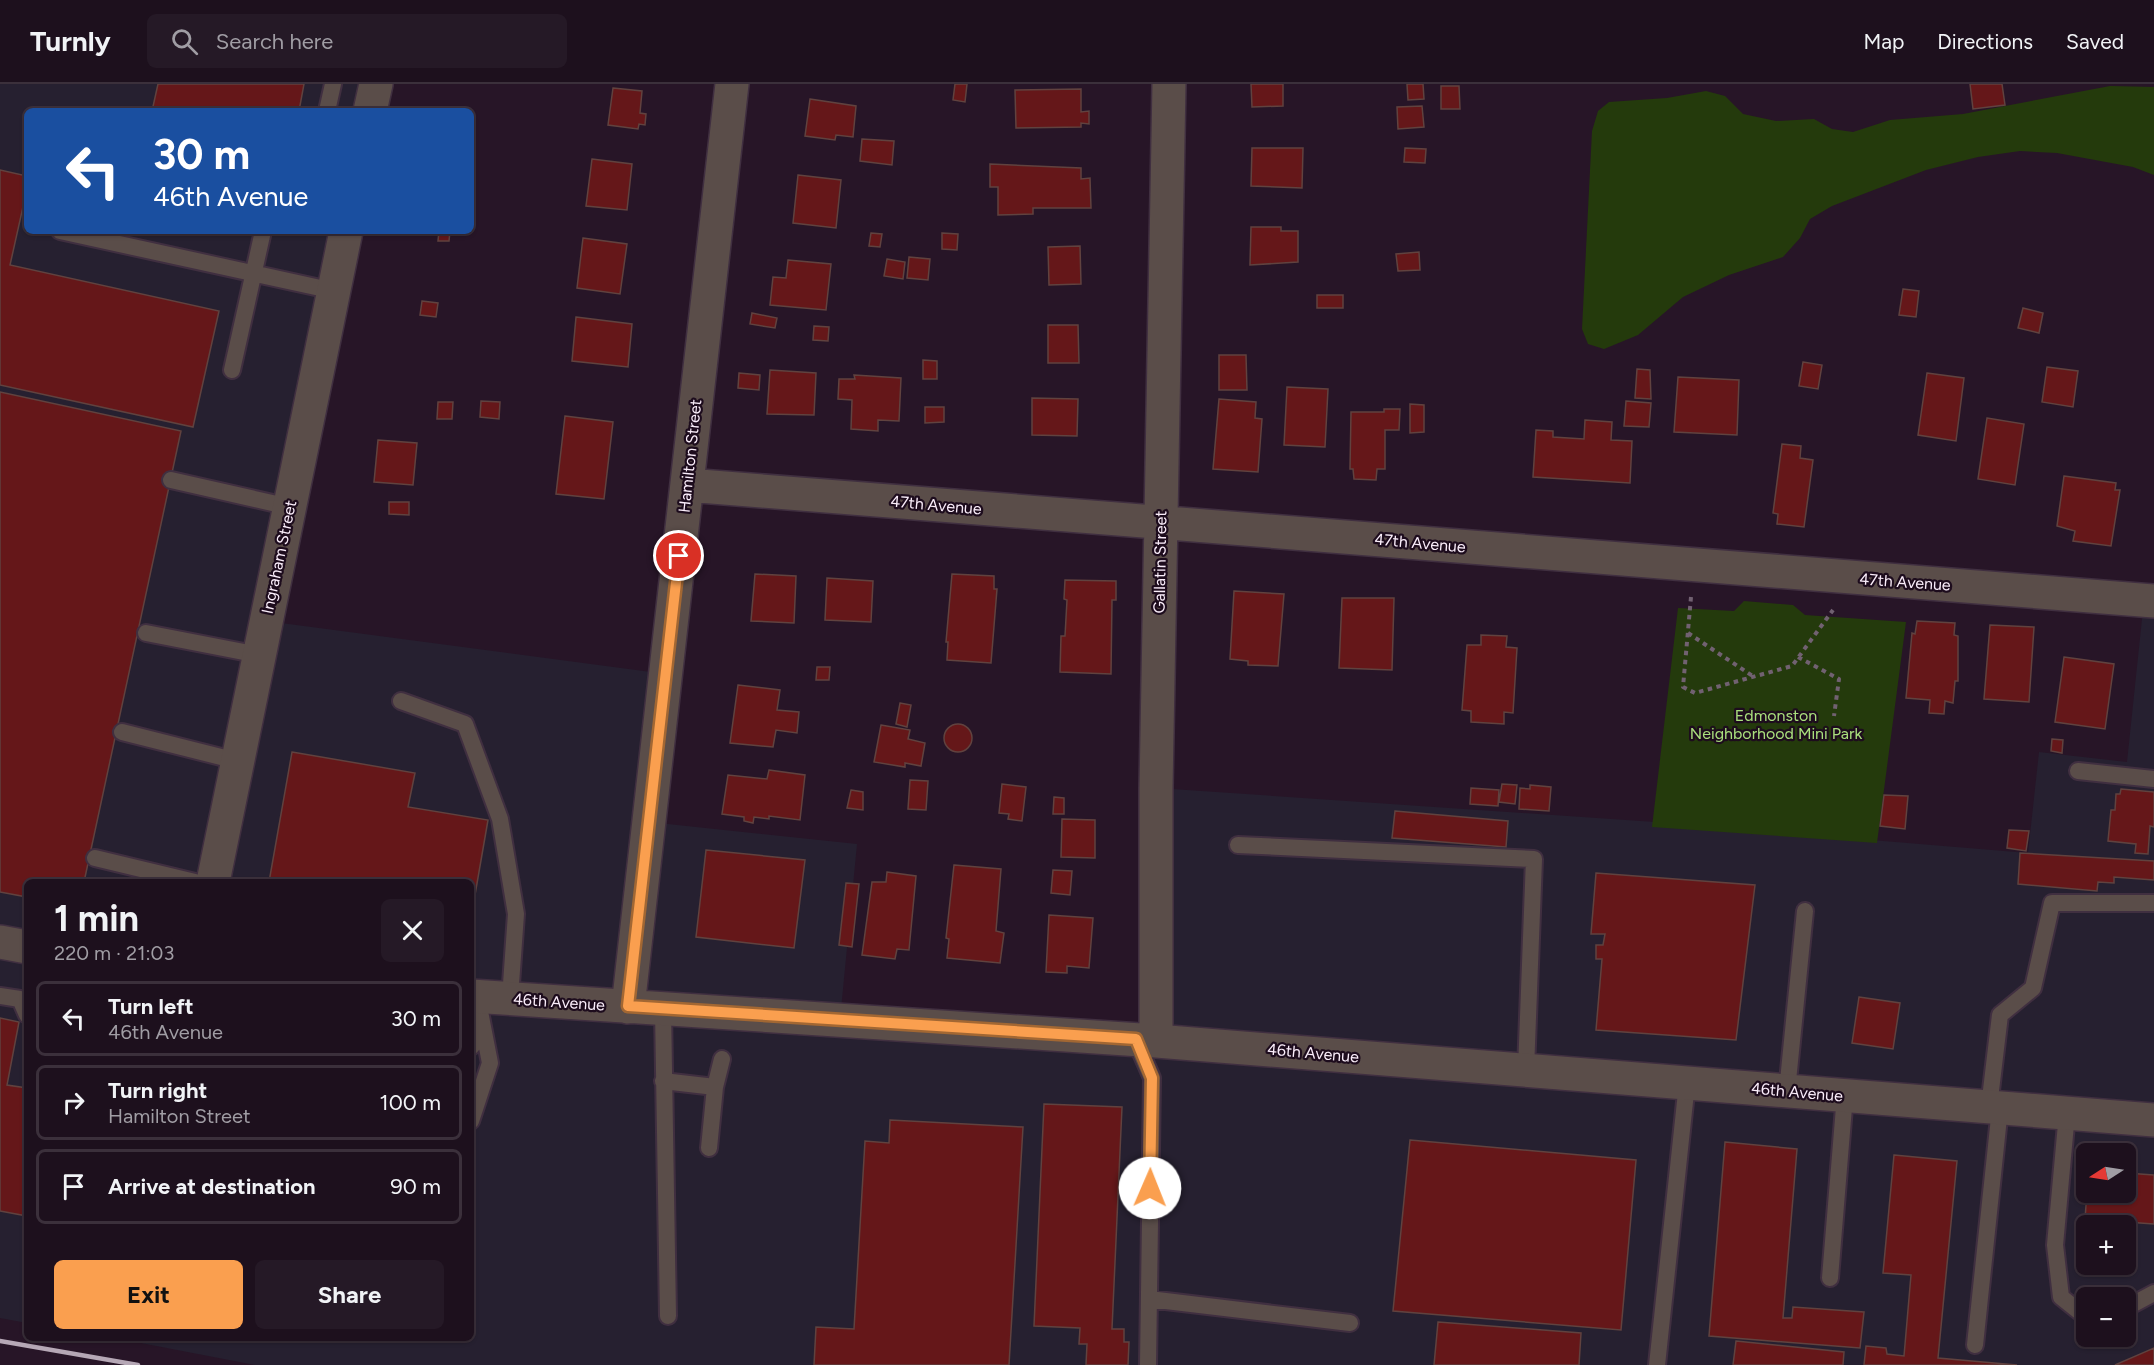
<!DOCTYPE html>
<meta charset="utf-8">
<style>
:root{--surface:#1d101d;--page:#251926;--text:#f1f3f6;--muted:#a09da4;--line:#3b303b;--accent:#fa9f4f}
body{margin:0;font-family:Figtree,sans-serif;background:var(--page);color:var(--text);height:100vh;display:flex;flex-direction:column;font-size:22px;white-space:nowrap}
*{box-sizing:border-box;margin:0}
p{font-size:20px;color:var(--muted)}
.icon{flex:none;width:33px;height:33px;fill:none;stroke:currentColor;stroke-width:2;stroke-linecap:round;stroke-linejoin:round}
.map{position:relative;flex:1;overflow:hidden}
.panel{position:absolute;left:24px;top:795px;width:450px;height:462px;display:flex;flex-direction:column;background:var(--surface);border-radius:9px;box-shadow:0 2px 4px #0004,0 0 0 2px var(--line)}
.panel>*{flex:none}
.hud{position:absolute;left:24px;top:24px;width:450px;height:126px;border-radius:9px;box-shadow:0 2px 4px #0004,0 0 0 2px var(--line);background:#1a4fa0;color:#fff;overflow:hidden}
.needle{width:39px;rotate:258deg}
.buttons{position:absolute;left:2076px;top:1059px;display:grid;gap:12px}
.buttons a{display:grid;place-items:center;width:60px;height:60px;border-radius:9px;background:var(--surface);box-shadow:0 2px 4px #0004,0 0 0 2px var(--line);font-size:30px}
.pin{position:absolute;display:grid;place-items:center;width:51px;height:51px;color:#fff;margin:-26px;border:3px solid #fff;border-radius:50%;box-shadow:0 2px 6px #0007}
.me{position:absolute;width:66px;margin:-33px;rotate:1deg;stroke-linejoin:round;filter:drop-shadow(0 0 4px #0008)}
.turn{display:flex;align-items:center;gap:21px;height:126px;padding:0 30px;font-size:27px}
.turn .icon{width:78px;height:78px;stroke-width:2.5}
.turn b{display:block;font-size:42px;line-height:51px}
.round{display:grid;place-items:center;flex:none;width:63px;height:63px;border-radius:9px;background:var(--page)}
.headline{display:flex;align-items:center;justify-content:space-between;height:102px;padding:0 30px}
h1{font-size:36px;font-weight:700;line-height:45px}
.primary-button{display:flex;gap:12px;margin-top:auto;padding:12px 30px}
.primary-button a{flex:1;height:69px;border-radius:9px;background:var(--accent);color:#111;font-size:24px;font-weight:700;line-height:69px;text-align:center}
.primary-button a+a{background:var(--page);color:var(--text)}
ul{padding:0;list-style:none}
li{display:flex;align-items:center;gap:18px;height:75px;margin:0 12px 9px;padding:0 18px;border:3px solid var(--line);border-radius:9px}
li div{flex:1}
li b{display:block;font-size:22px}
li em{font-style:normal}
header{display:flex;align-items:center;gap:36px;box-sizing:border-box;height:84px;padding:0 30px;background:var(--surface);border-bottom:2px solid var(--line)}
header strong{font-size:28px}
nav{display:flex;gap:33px;margin-inline-start:auto;font-size:21px}
.search{width:420px;height:54px;background:var(--page);display:flex;align-items:center;gap:15px;box-sizing:border-box;padding:0 21px;border-radius:9px;color:var(--muted);font-size:22px}
.map>svg:first-child{display:block}
</style>
<header>
<strong>Turnly</strong>
<div class="search"><svg class="icon" aria-label="search" viewBox="0 0 24 24"><circle cx="10" cy="10" r="6"/><path d="M15 15l6 6"/></svg>Search here</div>
<nav><a>Map</a><a>Directions</a><a>Saved</a></nav>
</header>
<div class="map">
<svg width="2154" height="1281" viewBox="0 0 2154 1281">
<rect width="100%" height="100%" fill="#271527"/>
<path fill="#262030" fill-rule="evenodd" d="M0,0H376L370,27H27V147H346L266,537L666,590L649,738L857,760L840,936L1156,957L1157,704L1655,738L2028,769L2039,668L2127,678L2144,516L2154,517V1281H255L115,1254H471V798H27V1239L0,1234ZM2086,1070H2126V1108H2086ZM2086,1142H2126V1180H2086ZM2086,1214H2126V1252H2086Z"/>
<path fill="#243a0c" d="M2110,2L2154,3V91L2133,83L2057,69L2020,67L1978,73L1926,86L1832,122L1810,135L1800,154L1783,173L1729,191L1683,213L1638,251L1604,265L1588,260L1582,245L1592,47L1598,27L1609,18L1667,14L1706,7L1725,12L1743,30L1776,37L1814,35L1832,45L1853,48L1890,36L1963,30Z
M1744,517L1793,521L1805,531L1906,538L1877,759L1652,743L1678,524L1734,527Z"/>
<path fill="#651719" stroke="#60423f" stroke-width="1.5" d="M158,0H304L299,27H152Z
M955,0H967L965,18L953,16Z
M1251,0H1283V22L1252,23Z
M1407,0H1423L1424,15L1408,16Z
M1970,0H2002L2005,21L1973,25Z
M1441,2H1459L1460,25H1441Z
M613,4L642,7L640,29L646,30L645,41L639,40L638,45L608,41Z
M1081,5V28L1089,27V40L1081,39V43L1016,44L1015,6Z
M810,15L856,22L853,53L836,51L835,56L805,52Z
M1422,22L1424,43L1398,45L1397,23Z
M862,55L894,57L892,81L860,77Z
M1252,64H1303L1302,104L1251,102Z
M1405,64L1426,65L1425,79L1404,78Z
M592,75L632,80L627,126L586,122Z
M990,80L1081,84V95L1090,94L1091,124H1033V130L998,131V103H990Z
M0,86L27,92V105L10,181L219,227L193,343L0,301Z
M798,91L841,96L836,144L793,139Z
M1251,143H1281V147H1298V178L1250,181Z
M439,147H450L449,157H438Z
M871,149L882,150L880,163L869,162Z
M942,149L958,150L957,166L942,165Z
M583,154L627,160L620,210L577,204Z
M1080,162L1081,200L1049,201L1048,163Z
M1419,168L1420,186L1398,187L1396,170Z
M909,173L930,175L928,196L907,194Z
M887,175L905,178L903,195L884,192Z
M788,176L831,180L826,226L770,221L773,193L786,194Z
M1903,205L1919,207L1916,233L1899,231Z
M1317,211H1343V224H1317Z
M422,217L438,219L436,233L420,231Z
M2023,224L2043,229L2039,249L2018,244Z
M752,229L777,234L775,244L750,240Z
M576,233L632,240L628,283L572,277Z
M1048,241H1078L1079,279H1048Z
M814,242L829,243L828,257L813,256Z
M1219,271H1246L1247,306H1219Z
M923,276L937,277V295H923Z
M1803,278L1822,281L1818,305L1799,302Z
M2047,283L2078,287L2073,323L2042,318Z
M1637,285L1650,286L1651,315L1635,314Z
M770,286L816,289L814,331L767,330Z
M739,289L760,291L759,306L738,304Z
M1927,289L1964,294L1956,357L1918,351Z
M854,291L901,294L899,337L878,336V347L851,345L852,316L838,315L839,295H855Z
M1678,293L1739,296L1737,351L1674,348Z
M1287,303L1328,305L1325,363L1284,361Z
M0,308L181,347L84,798H27V813L0,808Z
M1032,314L1078,315L1077,352L1032,351Z
M1219,315L1256,318L1255,334L1262,335L1258,388L1213,385Z
M481,317L500,318L499,335L480,333Z
M1626,317L1651,319L1649,343L1624,342Z
M438,318H453L452,335H437Z
M1410,320L1424,321V348L1410,349Z
M925,323H944V338L925,339Z
M1384,325H1400L1399,346H1385V385H1377L1376,396L1354,395L1353,385H1350L1351,328H1384Z
M565,332L613,338L604,415L556,410Z
M1987,334L2024,340L2015,401L1978,395Z
M1585,336L1612,338L1611,356L1632,357L1630,399L1533,393L1536,346L1553,347V353L1584,355Z
M378,356L417,359L413,401L374,398Z
M1782,360L1801,362L1800,374L1813,376L1804,443L1777,440L1778,430L1773,429Z
M2064,392L2116,399L2115,406H2120L2111,462L2073,457L2075,447L2057,442Z
M389,418H409V431L389,430Z
M755,490L796,492L794,539L751,537Z
M952,490L994,492V505H997L991,579L947,576L948,558H946Z
M827,494L873,497L871,538L825,536Z
M1065,496L1116,497V516H1112L1111,590L1060,588L1061,552H1065L1067,516L1064,515Z
M1234,507L1284,510L1278,582L1248,581V577L1230,575Z
M1342,514H1394L1392,586L1339,584Z
M1917,537L1955,539L1954,551L1958,552V597H1955L1953,619L1945,617L1944,630L1929,629L1930,616L1906,614L1912,549L1915,550Z
M1990,541L2034,543L2029,618L1984,615Z
M1481,551L1507,552L1506,563L1517,564L1513,629L1504,628V640L1471,638V627L1462,626L1467,561H1481Z
M2064,573L2114,580L2105,645L2055,638Z
M817,583H830L829,596H816Z
M738,601L780,606L777,626L799,628L797,649L776,646L773,663L730,659Z
M900,619L911,621L907,643L896,640Z
M944 654a14 14 0 1 1 28 0a14 14 0 1 1-28 0Z
M881,641L910,646L908,655L925,659L921,682L905,679V683L874,678Z
M2052,655L2063,656L2062,669L2051,667Z
M292,668L415,689L408,723L488,736L471,834V798H269Z
M769,686L805,691L800,736L769,732V735L754,733L753,739L744,737V733L722,730L728,691L767,695Z
M910,696L928,697L926,726L908,725Z
M1002,700L1026,703L1022,737L1008,735L1009,730L999,729Z
M1502,700L1517,701L1515,720L1499,718Z
M1530,701L1551,703L1549,727L1519,725L1520,704L1530,705Z
M1471,704L1499,706L1498,722L1470,720Z
M2121,705L2154,708V743L2150,742L2148,770L2135,769L2136,760L2108,757L2111,726H2115L2116,710H2120Z
M851,706L863,708V726L847,724Z
M1884,711L1908,712L1905,745L1880,742Z
M1054,713L1064,714V730H1053Z
M1395,727L1508,737L1506,763L1392,754Z
M1062,735L1095,736V774L1061,773Z
M2009,746L2029,747L2026,767L2007,764Z
M706,766L805,776L794,864L696,853Z
M2020,769L2154,777V796L2114,793V799L2098,798L2097,807L2018,800Z
M954,781L1001,785L996,847L1004,849L1000,879L947,874L949,855L946,854Z
M1053,786L1072,787L1070,811L1051,809Z
M887,788L916,792L909,866L897,865L895,875L862,871L872,798H886Z
M1596,789L1755,801L1736,956L1596,946L1602,875H1596V861H1603L1605,850H1591Z
M846,799L859,800L852,863L839,861Z
M1049,831L1093,834L1089,884L1067,882V889L1046,888Z
M1859,913L1900,919L1893,965L1852,959Z
M0,934L19,938L7,1001L27,1004V1132L0,1127Z
M1044,1020L1122,1023L1112,1245H1124V1258H1129L1128,1281H1086L1087,1260H1079L1080,1244L1034,1242Z
M890,1036L1023,1043L1009,1281H814L816,1243L854,1245L865,1057L889,1059Z
M1410,1056L1636,1076L1621,1246L1393,1227Z
M1725,1058L1797,1065L1783,1234H1792L1793,1223L1864,1228L1860,1264L1709,1252Z
M1894,1071L1957,1077L1938,1274L2017,1281H1864L1866,1262L1886,1264L1887,1270L1904,1272L1911,1191L1883,1189Z
M2126,1089L2154,1091V1140L2085,1135L2087,1108H2126Z
M1438,1238L1581,1249L1579,1281H1434Z
M1736,1257L1844,1268L1843,1281H1733Z
M2154,1264V1281H2115Z"/>
<g fill="none" stroke-linecap="round" stroke-linejoin="round">
<g stroke="#402f40" stroke-width="20">
<path id="lane" d="M327,27L333,0
M60,147L334,207
M232,286L263,147
M171,396L290,423
M146,549L259,571
M401,617L465,640L500,735L516,830L510,914
M122,648L237,677
M2078,687L2154,695
M1238,761L1534,775L1526,986
M95,774L195,798
M0,912L20,915L27,931
M663,925L668,1232
M1135,955L1152,994L1148,1281
M471,963L484,948
M663,997L715,1003
M1787,1007L1805,827
M1989,1023L2000,931L2033,904L2052,819H2154
M2067,1029L2055,1161L2061,1213L2086,1233
M471,1037L490,979L477,912
M709,1064L715,1003L722,975
M1830,1194L1845,1011
M1149,1215L1350,1239
M2126,1224L2154,1209
M1975,1261L2000,1024
M1657,1281L1687,999"/>
</g>
<g stroke="#402f40" stroke-width="36">
<path id="street" d="M370,27L376,0
M687,401L2154,517
M213,798L346,147
M0,858L27,863
M471,912L1156,957L2154,1036
M628,923L732,0
M1156,957V704L1169,0"/>
</g>
<path stroke="#716171" stroke-width="4" stroke-dasharray="4.5 4.5" stroke-linecap="butt" d="M1691,513L1683,603L1695,609L1792,582L1833,526
M1688,549L1754,593
M1798,573L1839,595L1834,632"/>
<use href="#lane" stroke="#5a4d49" stroke-width="16"/>
<use href="#street" stroke="#5a4d49" stroke-width="33"/>
<path stroke="#b6a8b6" stroke-width="4.5" d="M0,1257L138,1281"/>
</g>
<g fill="none" stroke-linecap="round" stroke-linejoin="round">
<g stroke="#a26733" stroke-width="15">
<path id="route" d="M679,472L628,922L1136,955L1152,994L1150,1104"/>
</g>
<use href="#route" stroke="#fa9f4f" stroke-width="10"/>
</g>
<g text-anchor="middle" dominant-baseline="central" stroke-width="4.5" stroke-linejoin="round" paint-order="stroke">
<g font-size="16" fill="#fbeefb" stroke="#1d0c1d">
<text transform="translate(690 372) rotate(-84)">Hamilton Street</text>
<text transform="translate(936 421) rotate(5)">47th Avenue</text>
<text transform="translate(1420 459) rotate(5)">47th Avenue</text>
<text transform="translate(279 473) rotate(-78)">Ingraham Street</text>
<text transform="translate(1160 478) rotate(-89)">Gallatin Street</text>
<text transform="translate(1905 498) rotate(4)">47th Avenue</text>
<text transform="translate(559 918) rotate(4)">46th Avenue</text>
<text transform="translate(1313 969) rotate(5)">46th Avenue</text>
<text transform="translate(1797 1008) rotate(5)">46th Avenue</text>
</g>
<g font-size="16" fill="#aae07d" stroke="#1d0c1d">
<text x="1776" y="631">Edmonston<tspan x="1776" dy="18">Neighborhood Mini Park</tspan></text>
</g>
</g>
</svg>
<div class="buttons">
<a><svg class="needle" viewBox="-14 -14 28 28"><path d="M0-13l5 13h-10z" fill="#e53935"/><path d="M0 13l5-13h-10z" fill="#a09da4"/></svg></a>
<a>+</a>
<a>−</a>
</div>
<div class="pin" style="left:679px;top:472px;background:#d93025"><svg class="icon" aria-label="arrive" viewBox="0 0 24 24"><path d="M6 21V4h12l-3 4 3 4H6"/></svg></div>
<svg class="me" style="left:1150px;top:1104px" viewBox="-20 -20 40 40"><circle r="19" fill="#fff"/><path d="M0-13L10 11 0 6-10 11z" fill="#fa9f4f"/></svg>
<div class="hud">
<div class="turn"><svg class="icon" aria-label="left" viewBox="0 0 24 24"><path d="M17 20v-9H6M10 6l-5 5 5 5"/></svg><div><b>30 m</b>46th Avenue</div></div>
</div>
<section class="panel">
<div class="headline"><div><h1>1 min</h1><p>220 m · 21:03</p></div><a class="round"><svg class="icon" aria-label="close" viewBox="0 0 24 24"><path d="M6 6l12 12M18 6L6 18"/></svg></a></div>
<ul>
<li><svg class="icon" aria-label="left" viewBox="0 0 24 24"><path d="M17 20v-9H6M10 6l-5 5 5 5"/></svg><div><b>Turn left</b><p>46th Avenue</p></div><em>30 m</em></li>
<li><svg class="icon" aria-label="right" viewBox="0 0 24 24"><path d="M7 20v-9h11M14 6l5 5-5 5"/></svg><div><b>Turn right</b><p>Hamilton Street</p></div><em>100 m</em></li>
<li><svg class="icon" aria-label="arrive" viewBox="0 0 24 24"><path d="M6 21V4h12l-3 4 3 4H6"/></svg><div><b>Arrive at destination</b></div><em>90 m</em></li>
</ul>
<div class="primary-button"><a>Exit</a><a>Share</a></div>
</section>
</div>
